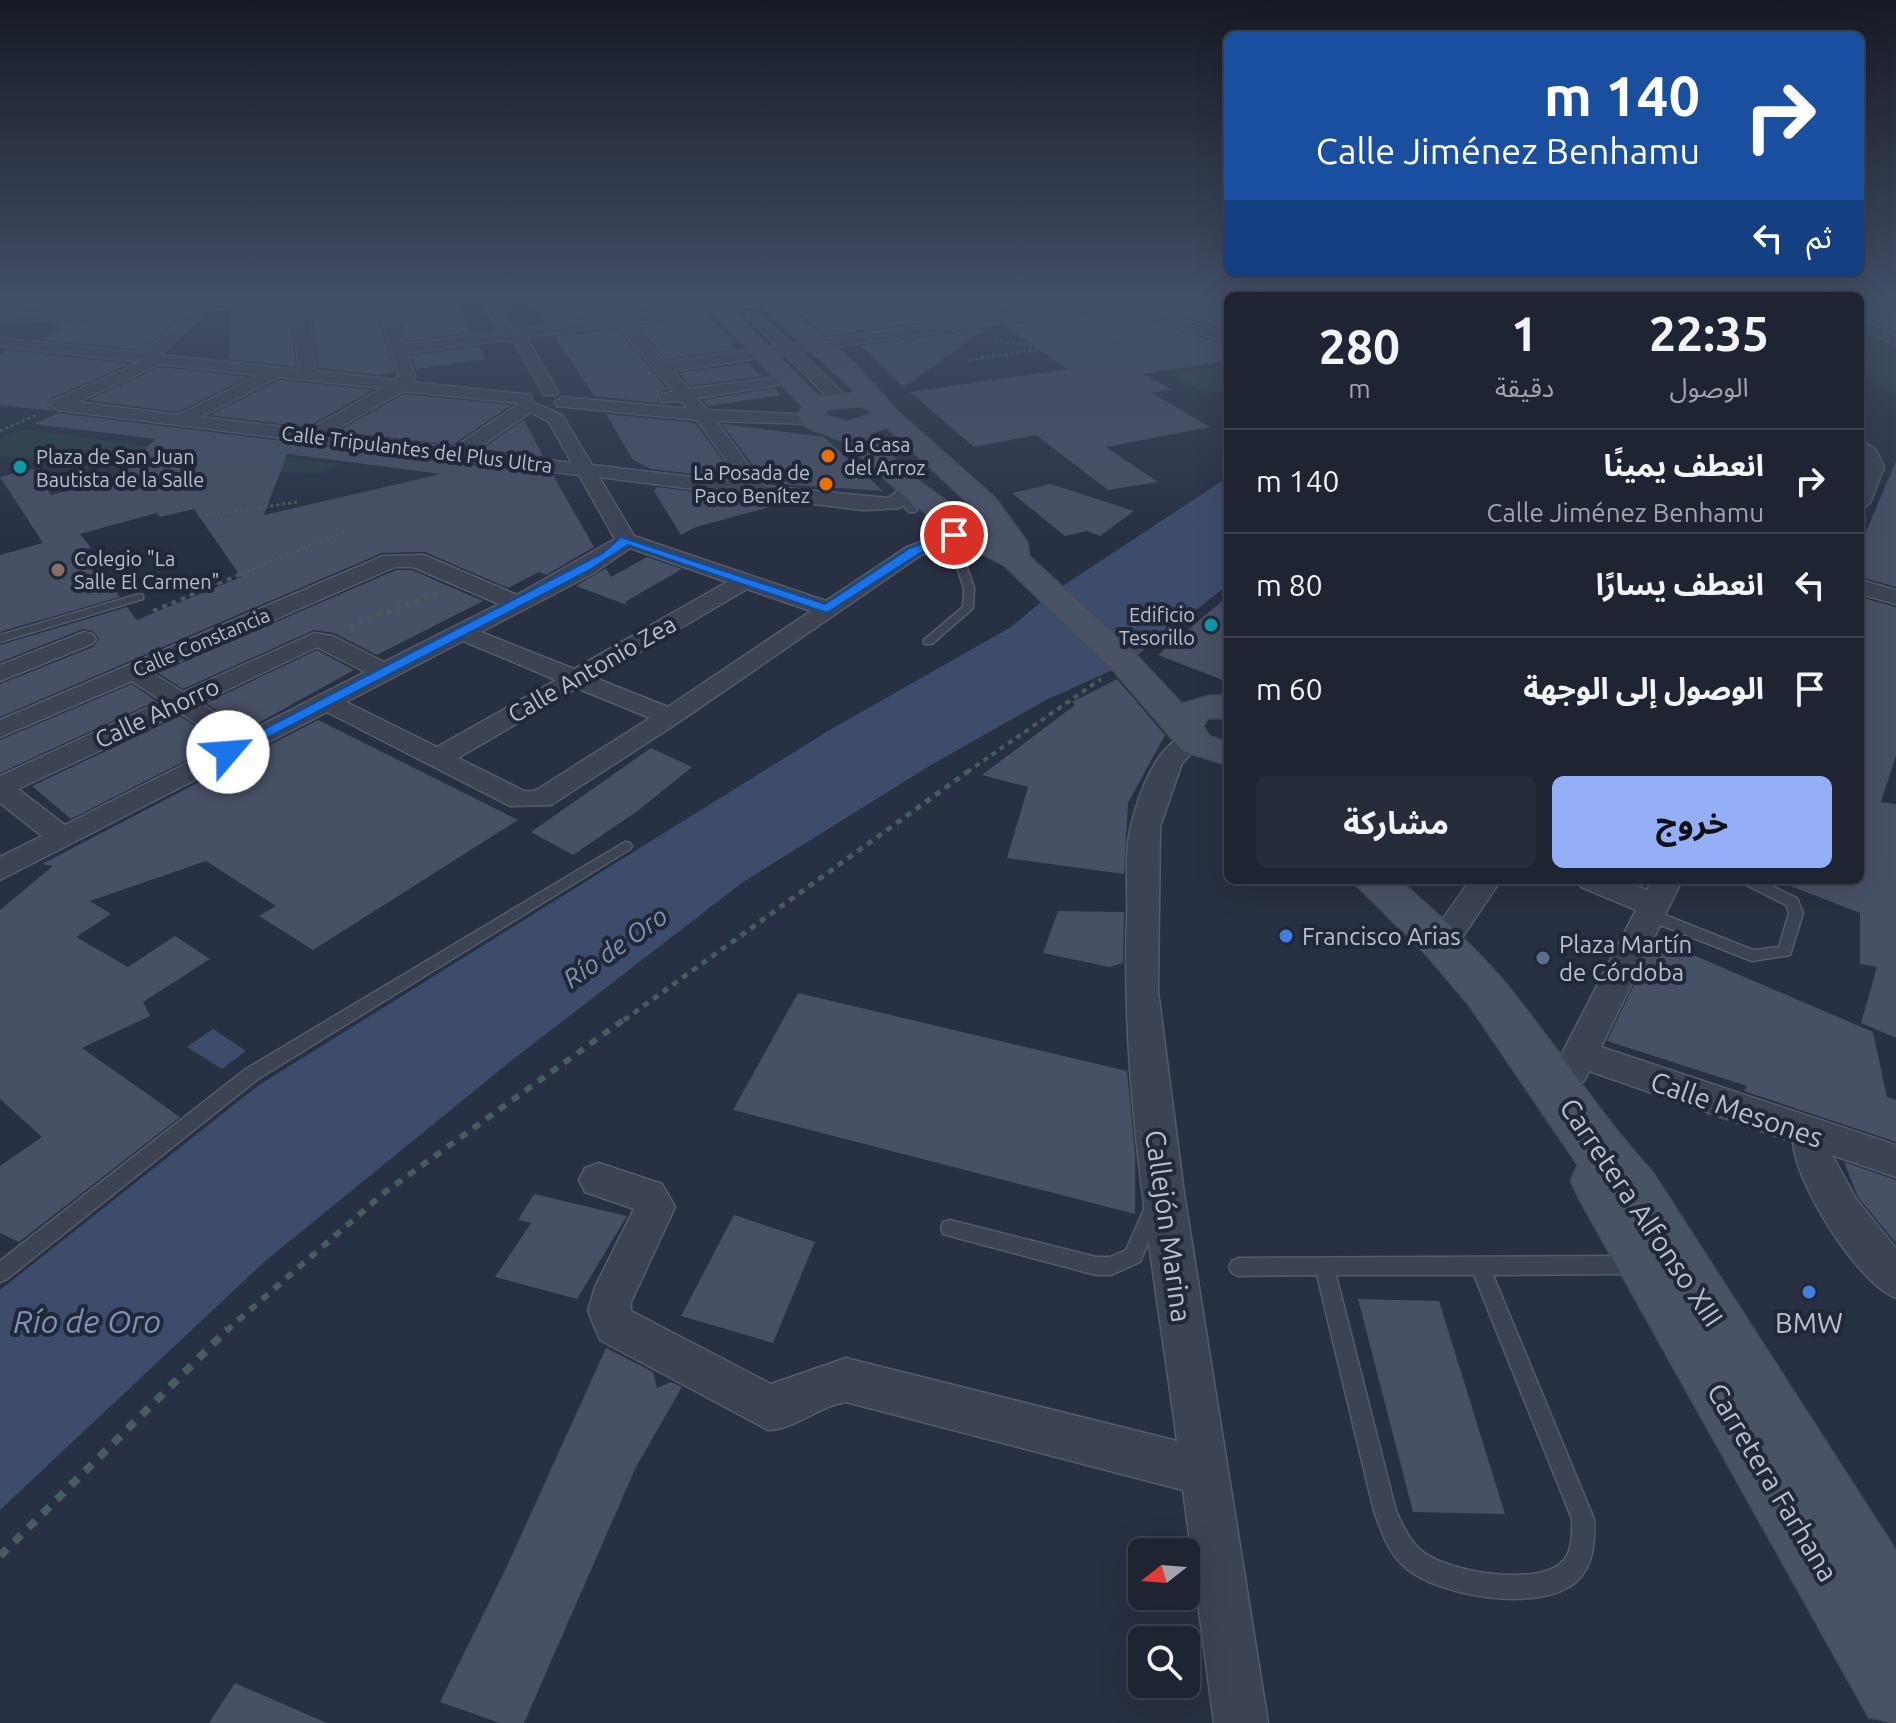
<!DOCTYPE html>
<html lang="ar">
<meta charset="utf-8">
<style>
:root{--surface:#1e2432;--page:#262c3a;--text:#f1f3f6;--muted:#a1a4ac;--line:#3c414d;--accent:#95aff7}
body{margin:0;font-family:Ubuntu,"Noto Sans Arabic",sans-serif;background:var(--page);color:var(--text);direction:rtl;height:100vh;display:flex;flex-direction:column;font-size:30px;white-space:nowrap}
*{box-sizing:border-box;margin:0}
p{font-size:26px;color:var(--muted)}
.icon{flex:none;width:44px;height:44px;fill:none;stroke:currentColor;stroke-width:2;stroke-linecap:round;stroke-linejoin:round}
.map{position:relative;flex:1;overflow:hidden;direction:ltr}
.panel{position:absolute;left:1224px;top:292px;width:640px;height:592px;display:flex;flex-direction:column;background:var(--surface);border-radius:12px;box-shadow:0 8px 32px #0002,0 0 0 2px var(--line);direction:rtl}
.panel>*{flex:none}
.top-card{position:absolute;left:1224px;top:32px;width:640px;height:244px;border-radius:12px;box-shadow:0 8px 32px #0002,0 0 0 2px var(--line);direction:rtl;background:#1a4fa0;color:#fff;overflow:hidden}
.needle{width:52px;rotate:253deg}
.fabs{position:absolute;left:1128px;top:1538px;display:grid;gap:16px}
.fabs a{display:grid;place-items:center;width:72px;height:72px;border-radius:12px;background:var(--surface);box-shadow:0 8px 32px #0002,0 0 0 2px var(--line);font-size:40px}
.pin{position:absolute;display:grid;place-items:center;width:68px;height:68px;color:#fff;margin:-34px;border:4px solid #fff;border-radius:50%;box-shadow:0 2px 8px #0007}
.me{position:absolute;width:88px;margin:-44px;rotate:63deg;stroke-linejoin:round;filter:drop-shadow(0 0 6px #0008)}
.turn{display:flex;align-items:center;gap:28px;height:168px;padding:0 32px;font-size:36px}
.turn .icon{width:104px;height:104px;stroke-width:2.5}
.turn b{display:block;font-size:56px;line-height:68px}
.then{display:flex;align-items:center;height:76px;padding:0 32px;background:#0003;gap:16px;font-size:30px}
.eta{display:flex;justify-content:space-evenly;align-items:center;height:136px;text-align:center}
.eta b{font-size:48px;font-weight:700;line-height:56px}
.action{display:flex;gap:16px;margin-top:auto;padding:16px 32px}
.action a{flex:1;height:92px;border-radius:12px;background:var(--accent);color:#111;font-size:32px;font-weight:700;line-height:92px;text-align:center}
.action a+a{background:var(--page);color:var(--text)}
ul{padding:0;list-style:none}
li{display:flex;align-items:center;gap:24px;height:104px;padding:0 32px;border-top:2px solid var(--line)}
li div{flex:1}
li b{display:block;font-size:30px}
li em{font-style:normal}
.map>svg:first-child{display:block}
</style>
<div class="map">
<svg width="1896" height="1723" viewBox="0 0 1896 1723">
<rect width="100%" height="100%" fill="#283043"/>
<path fill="#2a3e44" d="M1860,329L1896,346V395L1880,388L1860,372Z
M1228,364V390L1206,394L1171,374Z
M23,429L155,447L166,442L339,464L323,473L46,466L51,460L0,456V439Z"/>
<path fill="#3e4c6c" d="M1228,477V585L1126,664L1046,700L931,765L743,882L511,1061L264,1262L0,1510V1290L259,1085L828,731L1011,627L1052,593Z
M213,1029L246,1051L222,1069L187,1047Z"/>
<path fill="#475065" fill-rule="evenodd" d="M0,296H195L172,303L6,312L0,310Z
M344,296H371L395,372L377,375L318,368L311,300Z
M391,296H455V297L394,305Z
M529,296H590L605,315L546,323Z
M612,296H686L694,304L626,313Z
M933,296H1097L964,316Z
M1164,296H1228V331L1141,303Z
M1860,296L1879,297L1896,305V333L1860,314Z
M907,297L939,320L826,336L802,315Z
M289,304L296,367L229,359L230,311Z
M459,305L472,332L406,341L397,313Z
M1114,309L1228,346V361L1143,374L1171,389L1152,393L1210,427L1106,447L1158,482L1108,490L1036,435L974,447L910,392L1067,369L1004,325Z
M181,315L143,350L39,339L65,329L46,323Z
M706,315L735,343L730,344L735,349L666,359L637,325Z
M616,328L668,390L659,392L658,403L594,396L554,336Z
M986,328L904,387L861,346Z
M479,346L486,359L416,369L411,356Z
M10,350L130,364L51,398L47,406L54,411L0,405V354Z
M749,363L762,376L690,386L679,373Z
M160,367L248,377L177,412L89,400Z
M280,380L373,390L307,427L210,415Z
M775,388L781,395L708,406L703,400Z
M404,394L511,405L452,445L338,431Z
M58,413L553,475L594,547L546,575L539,572L508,588L425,552L382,553L0,717V684L93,647L99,639L93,631L83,629L0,662V645L127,607L137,620L241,577L194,509L160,517L157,513L80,534L91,548L85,549L120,597L0,632V555L43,543L0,477L33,469L51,495L108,481L156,439L34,424ZM287,454L441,474L264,515Z
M606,414L695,423L737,479L651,469L633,460Z
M524,420L543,456L482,449Z
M722,424L824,437L883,491L766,483Z
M1896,461V587L1860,577V546Z
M1051,484L1134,511L1100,536L1087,531L1065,536L1012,493Z
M657,487L784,503L696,527L681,535L654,491Z
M647,557L682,569L625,602L627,605L576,586L606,568L611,577Z
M396,570H412L483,601L377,655L334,633L314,630L183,689L158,673Z
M1228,596V682L1158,655Z
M1860,597L1896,607V756L1881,802L1896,804V1038L1861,1023L1877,967L1860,964V913L1780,882L1860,880Z
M317,650L354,670L246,730L206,703Z
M1117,679L1165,735L1128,803L1124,874L1007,858L1028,787L982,775L1075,705L1072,702Z
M132,684L156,701L0,773V740Z
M180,716L220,743L71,819L32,786Z
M318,720L518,820L313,950L259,916L276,906L206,861L90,901L111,914L76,937L128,967L175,936L210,959L143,1002L150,1016L82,1048L180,1117L19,1242L0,1233V1166L42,1137L0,1099V910L53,866L42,864Z
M651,748L692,767L639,810L573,855L531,832Z
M1058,911L1124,912L1123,963L1109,967L1043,953Z
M1656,939L1873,1032L1887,1097L1896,1100V1142L1744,1091L1747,1086L1607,1041Z
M798,993L1127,1071L1135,1153V1214L733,1110Z
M1844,1162L1896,1180V1243L1858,1197Z
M534,1194L627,1216L577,1299L495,1277L531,1223L518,1220Z
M734,1215L815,1242L773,1343L681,1316Z
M1358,1299L1439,1301L1505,1514L1413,1512Z
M606,1348L653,1372L657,1388L671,1382L682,1387L636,1467L524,1723H500L440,1702L508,1564Z
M235,1683L327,1723H209Z"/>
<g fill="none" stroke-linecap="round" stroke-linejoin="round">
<g stroke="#555b6a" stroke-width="3">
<path id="lane" d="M485,296H507L385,312L382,310Z
M900,497H906L917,510L915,512H909L898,499Z
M932,525L957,533L959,535L954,538L929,530L927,528Z
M964,530L972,532L963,556L974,588L973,608L932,644H924V640L963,607L964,588L953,556Z
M139,594L143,595V599L0,642V635Z
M625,842L630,843L632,846L630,849L258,1079L7,1279L0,1282V1261L246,1069Z
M1740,880H1759L1797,898L1803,913L1790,955L1752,961L1645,919L1643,915L1650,910L1655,911L1753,950L1779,947L1789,913L1786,905L1742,883Z
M1155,1198L1162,1200L1164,1206L1140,1262L1111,1275H1096L950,1236L943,1234L941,1228L943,1222L950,1220L1096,1257H1110L1126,1250L1148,1200Z
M1633,1256L1640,1259L1643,1265L1640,1271L1633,1274L1493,1275L1594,1519C1595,1541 1594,1566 1576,1582C1539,1613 1442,1597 1407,1569C1389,1555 1381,1531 1374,1511L1317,1275L1239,1276L1232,1273L1229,1267L1232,1261L1239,1258ZM1336,1275H1474L1572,1519C1572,1533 1573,1549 1564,1560C1541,1588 1448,1572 1423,1552C1410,1542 1403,1526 1396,1511Z"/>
</g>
<g stroke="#555b6a" stroke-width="3">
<path id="street" d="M260,296H308L315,371L395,380L399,376L374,296H388L404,344L498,332L481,296H495L512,330L611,317L593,296H608L625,316L777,296H819L631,323L665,362L777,346L746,315L753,311L792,344L947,322L910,296H927L963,319L1120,296H1158L1130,303L1228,334V343L1114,306L800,352L845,395V403H833L785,354L673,371L689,389L795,375V381L789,383L697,398L707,410L817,415L820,419L811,424L716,421L764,486L888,498L898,491L900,481H914L918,493L900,508L863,510L599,477L634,536L826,601L907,547L967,526L977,532L974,536L921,555L679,722L551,805L510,806L327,712L0,880V857L42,836L0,803V776L162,701L132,681L0,737V720L383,556L424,555L517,595L615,539L579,475L58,410L50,405L52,401L141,362L0,346V338L144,353L189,312L0,323V315L172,306L207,299L213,301ZM292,301L299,370L160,355L207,310ZM617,325L674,392L661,394V402L681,401L688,409L563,397L555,402L557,406L697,420L743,483L592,465L562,415L531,402V395L411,382L415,377L407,353L504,340L515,343L544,395H556L558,392L526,337ZM160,364L259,375L178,415L78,402ZM279,377L383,388L308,430L200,417ZM403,391L520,403L453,448L329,433ZM531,412L549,422L572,463L474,451ZM630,548L727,582L574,669L481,632L592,574ZM395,567H413L499,604L384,662L333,636L314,633L183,692L152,673ZM747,589L811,611L668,707L595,678ZM463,641L556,680L437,747L346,702ZM317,647L365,672L246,733L200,703ZM577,688L650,718L535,791H524L458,758ZM180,713L226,743L65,825L18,789Z
M855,296H894L794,313L787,309L794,305Z
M1882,296H1896V302L1884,299Z
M1860,317L1896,336V346L1860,327Z
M1860,439L1876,450L1884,467L1870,503L1860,509V480L1866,467L1860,454Z
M1860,580L1896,590V604L1860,594Z
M84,632L92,634L96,639L92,644L0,681V665Z
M1191,733L1200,735L1204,741L1182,763L1160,827L1158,991L1184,1193L1268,1723H1214L1183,1490L846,1402C818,1406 797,1429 768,1430L600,1340L588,1311L595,1287L634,1209L585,1192L579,1180L585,1168L599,1163L662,1184L675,1207L631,1302V1311L771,1384L846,1358L1177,1441C1154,1268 1120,1091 1127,916C1128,888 1124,853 1131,826C1139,794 1156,742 1191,733Z
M1470,880H1501L1453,951L1442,954L1431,951L1426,943Z
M1577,880H1621L1647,890L1652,880H1682L1601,1047L1896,1145V1177L1832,1155L1856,1199L1896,1248V1298C1858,1284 1795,1183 1793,1142L1589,1071L1584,1081L1571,1085L1558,1081L1553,1071L1636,910L1581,887Z"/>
</g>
<g stroke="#464c5c" stroke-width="3">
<path id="secondary" d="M697,296H717L819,397L857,393L752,296H773L855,364L896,410L995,498L1027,542L1029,556L1138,657L1182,704L1209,696H1228V718H1208L1203,726L1209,736L1228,743V765L1183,751L1114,671L1004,565L966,545L898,491L848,443L807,427L797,415L803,407ZM861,406L875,413L848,422L823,415L829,409ZM887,427L975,509L995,537L916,479L867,434Z
M1351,880H1399C1436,913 1473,945 1505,983C1556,1045 1599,1114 1653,1173L1896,1551V1723L1869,1717L1579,1198L1571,1181L1578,1165L1470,1006L1426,954Z"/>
</g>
<path stroke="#485b61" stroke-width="3" stroke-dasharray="3 3" stroke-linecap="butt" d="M994,341L1040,346
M969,360L1122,336
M0,431L39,414
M199,516L298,502
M236,576L348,530"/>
<path stroke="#485b61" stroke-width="4" stroke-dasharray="5 5" stroke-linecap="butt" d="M153,611L241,574
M349,627L437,593
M967,772L1101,679"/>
<path stroke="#485b61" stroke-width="5" stroke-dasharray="6 6" stroke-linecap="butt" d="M624,1020L970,770"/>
<path stroke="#485b61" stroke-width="6" stroke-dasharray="8 8" stroke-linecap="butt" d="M226,1331L385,1192L626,1018"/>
<path stroke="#485b61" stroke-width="8" stroke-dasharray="10 10" stroke-linecap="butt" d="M0,1556L228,1329"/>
<use href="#lane" fill="#3c4353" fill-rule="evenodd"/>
<use href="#street" fill="#3c4353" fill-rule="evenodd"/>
<use href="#secondary" fill="#4a5266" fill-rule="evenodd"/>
</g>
<linearGradient id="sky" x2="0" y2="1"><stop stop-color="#161a25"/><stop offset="0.55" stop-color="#424e66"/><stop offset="1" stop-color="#424e66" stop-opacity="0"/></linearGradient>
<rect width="1896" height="538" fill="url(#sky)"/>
<path fill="#1a73e8" stroke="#114b97" stroke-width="2" d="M954,532L960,535L958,538L919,554L827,613L628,545L588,571L234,755L220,752L603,553L621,537L825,604L910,548Z"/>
<g fill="#e8710a" stroke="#212839" stroke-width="3">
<circle cx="828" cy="456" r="8"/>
<circle cx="826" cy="484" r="8"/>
</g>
<g fill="#0f9aa8" stroke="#212839" stroke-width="3">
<circle cx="20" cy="467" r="8"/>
<circle cx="1211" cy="625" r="8"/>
</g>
<circle fill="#8d6e63" stroke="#212839" stroke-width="3" cx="58" cy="570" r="8"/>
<g fill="#3f7fe0" stroke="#212839" stroke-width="3">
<circle cx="1286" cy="936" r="8"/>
<circle cx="1809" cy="1292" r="8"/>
</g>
<circle fill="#5c6f8a" stroke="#212839" stroke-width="3" cx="1543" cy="958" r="8"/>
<g text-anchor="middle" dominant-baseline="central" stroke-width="8" stroke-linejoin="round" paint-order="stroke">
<g font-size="20" fill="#babfcd" stroke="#212839" text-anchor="start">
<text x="844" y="444">La Casa<tspan x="844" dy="23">del Arroz</tspan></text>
<text x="36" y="456">Plaza de San Juan<tspan x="36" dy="23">Bautista de la Salle</tspan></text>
<text x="810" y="472" text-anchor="end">La Posada de<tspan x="810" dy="23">Paco Benítez</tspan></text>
<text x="74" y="558">Colegio "La<tspan x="74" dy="23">Salle El Carmen"</tspan></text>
<text x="1195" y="614" text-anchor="end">Edificio<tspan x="1195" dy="23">Tesorillo</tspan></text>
</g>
<g font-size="20" fill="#babfcd" stroke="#212839">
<text transform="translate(417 449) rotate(7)">Calle Tripulantes del Plus Ultra</text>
<text transform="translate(201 642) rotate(-23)">Calle Constancia</text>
</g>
<g font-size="24" fill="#babfcd" stroke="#212839">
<text transform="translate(592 669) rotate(-30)">Calle Antonio Zea</text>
<text transform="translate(157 713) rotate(-25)">Calle Ahorro</text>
</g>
<g font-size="24" fill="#babfcd" stroke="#212839" text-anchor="start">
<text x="1302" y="936">Francisco Arias</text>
<text x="1559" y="944">Plaza Martín<tspan x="1559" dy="28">de Córdoba</tspan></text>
</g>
<g font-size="26" font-style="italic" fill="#8291b2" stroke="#212839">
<text transform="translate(615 947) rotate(-35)">Río de Oro</text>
</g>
<g font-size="28" fill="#babfcd" stroke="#212839">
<text transform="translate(1737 1109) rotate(19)">Calle Mesones</text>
<text transform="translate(1642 1212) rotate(56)">Carretera Alfonso XIII</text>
<text transform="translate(1169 1226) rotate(82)">Callejón Marina</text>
<text transform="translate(1773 1482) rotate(59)">Carretera Farhana</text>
</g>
<g font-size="28" fill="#babfcd" stroke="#212839">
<text x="1809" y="1322">BMW</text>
</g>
<g font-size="32" font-style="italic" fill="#8291b2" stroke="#212839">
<text x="87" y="1321">Río de Oro</text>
</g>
</g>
</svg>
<div class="fabs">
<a><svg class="needle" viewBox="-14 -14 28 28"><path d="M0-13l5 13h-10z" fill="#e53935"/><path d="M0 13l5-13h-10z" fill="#a1a4ac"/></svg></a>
<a><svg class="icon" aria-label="search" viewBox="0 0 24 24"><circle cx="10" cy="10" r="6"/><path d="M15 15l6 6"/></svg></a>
</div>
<div class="pin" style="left:954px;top:535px;background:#d93025"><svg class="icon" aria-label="arrive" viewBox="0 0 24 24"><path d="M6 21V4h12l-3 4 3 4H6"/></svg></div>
<svg class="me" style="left:228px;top:752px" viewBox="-20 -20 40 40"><circle r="19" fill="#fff"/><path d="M0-13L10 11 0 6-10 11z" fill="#1a73e8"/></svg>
<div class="top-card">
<div class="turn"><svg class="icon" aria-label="right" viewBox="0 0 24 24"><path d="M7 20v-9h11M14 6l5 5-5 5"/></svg><div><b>140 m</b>Calle Jiménez Benhamu</div></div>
<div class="then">ثم<svg class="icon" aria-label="left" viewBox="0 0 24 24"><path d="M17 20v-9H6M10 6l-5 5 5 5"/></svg></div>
</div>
<section class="panel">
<div class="eta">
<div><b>22:35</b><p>الوصول</p></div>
<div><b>1</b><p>دقيقة</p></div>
<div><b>280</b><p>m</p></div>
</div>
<ul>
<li><svg class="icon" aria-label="right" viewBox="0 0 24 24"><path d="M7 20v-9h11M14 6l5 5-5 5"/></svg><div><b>انعطف يمينًا</b><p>Calle Jiménez Benhamu</p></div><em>140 m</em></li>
<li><svg class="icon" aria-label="left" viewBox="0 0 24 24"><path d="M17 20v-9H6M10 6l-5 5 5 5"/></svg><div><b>انعطف يسارًا</b></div><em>80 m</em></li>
<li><svg class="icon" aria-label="arrive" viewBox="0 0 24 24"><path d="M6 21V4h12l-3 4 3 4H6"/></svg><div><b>الوصول إلى الوجهة</b></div><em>60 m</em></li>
</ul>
<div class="action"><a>خروج</a><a>مشاركة</a></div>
</section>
</div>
